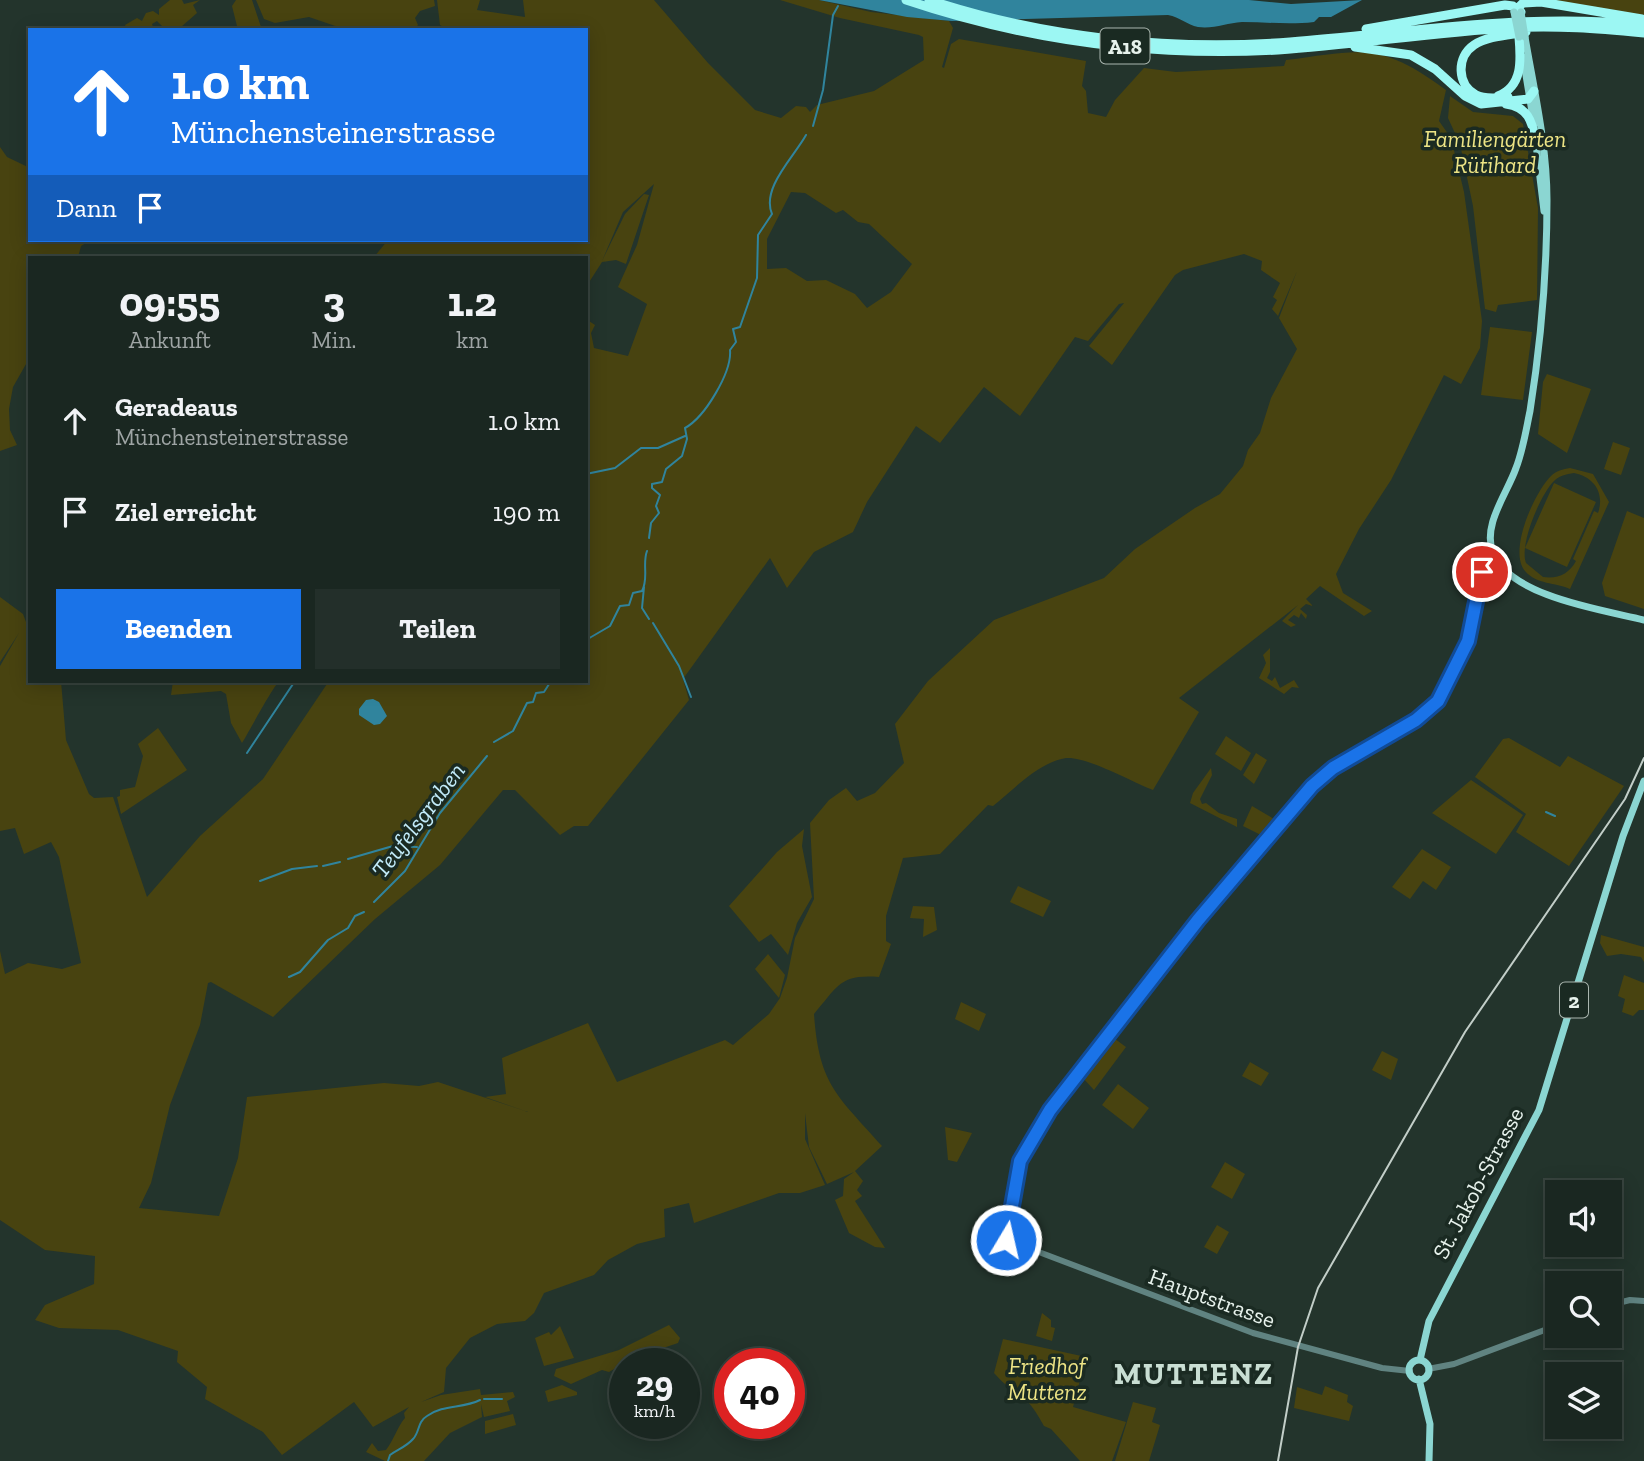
<!DOCTYPE html>
<html lang="de">
<meta charset="utf-8">
<style>
:root{--surface:#1a2721;--page:#232f2a;--text:#f1f3f6;--muted:#9fa5a5;--line:#38443f;--accent:#1a73e8}
body{margin:0;font-family:"Zilla Slab",serif;background:var(--page);color:var(--text);height:100vh;display:flex;flex-direction:column;font-size:26px;white-space:nowrap}
*{box-sizing:border-box;margin:0}
p{font-size:23px;color:var(--muted)}
.icon{flex:none;width:38px;height:38px;fill:none;stroke:currentColor;stroke-width:2;stroke-linecap:round;stroke-linejoin:round}
.map{position:relative;flex:1;overflow:hidden}
.side{position:absolute;left:28px;top:256px;width:560px;height:427px;display:flex;flex-direction:column;background:var(--surface);border-radius:0px;box-shadow:0 4px 18px #0003,0 0 0 2px var(--line)}
.side>*{flex:none}
.hud{position:absolute;left:28px;top:28px;width:560px;height:214px;border-radius:0px;box-shadow:0 4px 18px #0003,0 0 0 2px var(--line);background:#1a73e8;color:#fff;overflow:hidden}
.controls{position:absolute;left:1545px;top:1180px;display:grid;gap:14px}
.controls a{display:grid;place-items:center;width:77px;height:77px;border-radius:0px;background:var(--surface);box-shadow:0 4px 18px #0003,0 0 0 2px var(--line);font-size:35px}
.speed{position:absolute;left:609px;top:1348px;display:flex;gap:14px;font-size:35px;font-weight:700;text-align:center}
.speed>*{display:grid;place-content:center;width:91px;height:91px;border-radius:50%;background:var(--surface);box-shadow:0 4px 18px #0003,0 0 0 2px var(--line);line-height:1}
.speed small{font-size:18px;font-weight:400}
.speed .limit{border:10px solid #d22;background:#fff;color:#111}
.pin{position:absolute;display:grid;place-items:center;width:60px;height:60px;color:#fff;margin:-30px;border:4px solid #fff;border-radius:50%;box-shadow:0 2px 7px #0007}
.me{position:absolute;width:77px;margin:-38px;rotate:9deg;stroke-linejoin:round;filter:drop-shadow(0 0 5px #0008)}
.turn{display:flex;align-items:center;gap:24px;height:147px;padding:0 28px;font-size:32px}
.turn .icon{width:91px;height:91px;stroke-width:2.5}
.turn b{display:block;font-size:49px;line-height:60px}
.then{display:flex;align-items:center;height:66px;padding:0 28px;background:#0003;gap:14px;font-size:26px}
.eta{display:flex;justify-content:space-evenly;align-items:center;height:119px;text-align:center}
.eta b{font-size:42px;font-weight:700;line-height:49px}
.primary-button{display:flex;gap:14px;margin-top:auto;padding:14px 28px}
.primary-button a{flex:1;height:80px;border-radius:0px;background:var(--accent);color:#fff;font-size:28px;font-weight:700;line-height:80px;text-align:center}
.primary-button a+a{background:var(--page);color:var(--text)}
ul{padding:0;list-style:none}
li{display:flex;align-items:center;gap:21px;height:91px;padding:0 28px}
li div{flex:1}
li b{display:block;font-size:26px}
li em{font-style:normal}
.map>svg:first-child{display:block}
</style>
<div class="map">
<svg width="1644" height="1461" viewBox="0 0 1644 1461">
<rect width="100%" height="100%" fill="#23342c"/>
<path fill="#484310" fill-rule="evenodd" d="M170,0H182L184,4L200,0L193,5L197,13L181,27L166,30L157,21L152,24L154,30H127L125,25L137,18L142,21L146,13L153,11L159,15V9Z
M236,0H252L262,30H221L237,26L232,6Z
M256,0H434L435,6L420,11L415,18L418,25L413,30H347L309,17L275,23L264,19Z
M437,0H480L477,10L525,17L523,0H654L708,63L755,110L781,118L796,106L806,107L810,112L817,105L874,91L924,60L923,37L919,35L840,18L780,0H819L871,12L949,21L953,28L942,67L944,68L951,44L959,39L1086,61L1082,86L1086,91L1088,113L1106,117L1115,100L1144,68L1176,72L1284,66L1286,60C1362,50 1380,41 1446,90L1439,121L1451,138L1464,192L1482,321L1480,348L1461,384L1444,375L1391,480L1359,529L1336,574L1343,593L1372,611L1364,616L1320,586L1306,599L1313,606L1306,604L1300,609L1307,615L1306,619L1301,613L1299,618L1294,615L1288,620L1296,625L1291,627L1282,621L1298,605L1179,698L1199,712L1153,790C1132,782 1086,756 1066,758C1039,762 1013,790 993,806L988,805L940,854L903,858L886,916V941L891,944L879,977C840,974 838,986 814,1014C819,1085 837,1095 882,1146L855,1171L863,1181L857,1190L862,1196L855,1201L885,1248L875,1247L849,1233L835,1200L843,1196L844,1179L854,1172L827,1184L809,1147L805,1113V1139L825,1185L800,1193H779L694,1223L689,1203L664,1209L665,1237L637,1244L608,1260L594,1275L544,1293L534,1313L525,1321L497,1324L470,1338L446,1368L444,1392L421,1402L441,1395L480,1389L481,1395L513,1392L515,1397L507,1401L510,1411L484,1417L481,1404L482,1417L450,1433L424,1461H385L366,1452L372,1443L378,1451L386,1450C394,1440 397,1427 405,1418L404,1413L409,1407L373,1427L354,1402L282,1455L263,1432L205,1399L207,1387L177,1362L178,1351L118,1330L59,1328L35,1320L45,1305L94,1284L95,1256L45,1250L0,1220V951L5,974L28,963L62,969L81,963L59,857L51,842L24,854L15,828L0,831V666L19,633L0,662V597L23,614L26,622L30,618V681H61L66,740L89,794L94,798L113,797L147,897L200,836L263,779L329,681H586V319L595,325L591,333L594,348L628,356L647,304L618,287L637,245L654,184L623,212L602,261L625,214L644,194L649,195L626,264L616,260L602,262L586,287V257H374L388,240H586V30H448L440,25ZM791,192L805,193L836,213L843,210L858,222L869,224L912,264L891,292L867,308L855,294L826,280L807,281L786,268L767,269V239ZM1244,254L1262,261L1261,270L1280,283L1273,297L1277,300L1272,309L1278,316L1297,271L1279,318L1297,349L1271,398L1260,433L1248,450L1243,466L1220,494L1195,508L1135,549L1104,578L994,620L928,681L895,724L904,763L875,793L857,801L846,788L829,800L810,823L814,899L795,938L787,978L780,998L769,1014L733,1045L725,1040L617,1082L588,1023L502,1058L506,1094L485,1097L528,1112L438,1082L419,1086L384,1083L247,1097L238,1158L219,1216L139,1208L151,1183L170,1105L200,1025L208,983L211,982L273,1017L375,919L440,865L503,790H515L560,835L574,826H588L689,700L683,679L770,558L787,588L814,552L853,532L867,502L916,426L940,443L984,387L1020,416L1075,337L1088,341L1119,304L1124,303L1089,346L1112,365L1175,275L1183,270Z
M1550,0H1644V15Z
M1450,96L1473,112L1513,116L1523,124L1538,208L1537,300L1498,305L1496,312L1485,309L1473,206L1460,144L1448,118Z
M0,147L7,157L30,168V240H91L81,246L78,257H30V357L13,387L9,409L10,430L17,445L0,451Z
M1490,327L1532,332L1523,400L1481,395Z
M1547,374L1591,389L1567,453L1538,434L1543,382Z
M1613,442L1630,448L1621,475L1604,469Z
M1570,468L1593,474L1609,502L1570,589C1555,582 1537,585 1525,571C1508,551 1534,493 1551,476C1556,471 1563,469 1570,468ZM1574,473C1594,477 1605,493 1598,513L1594,511L1573,559L1576,561C1569,574 1558,579 1543,577L1526,563C1519,545 1540,495 1554,481C1559,476 1566,474 1574,473Z
M1554,483L1596,502L1567,567L1525,548Z
M1627,511L1644,518V609L1605,596L1602,583Z
M1270,648V672L1267,678L1272,681L1275,677L1280,688L1294,680L1299,688L1292,687L1284,694L1259,678L1266,663L1263,655Z
M173,681H280C274,684 249,732 242,743L231,723L226,694L221,691L171,695Z
M158,728L187,770L121,814L117,797L120,796V790L135,787L143,756L138,744Z
M1226,736L1251,753L1241,771L1215,754Z
M1509,738L1560,767L1568,756L1624,786L1569,866L1516,832L1526,814L1475,777L1503,739Z
M1256,753L1267,760L1254,784L1243,775Z
M1211,768L1212,775L1200,799L1202,804L1206,803L1219,813L1237,819V827L1190,803L1193,793Z
M1471,780L1523,815L1496,854L1432,813Z
M1252,806L1274,819L1261,835L1243,826Z
M804,829L802,846L812,897L797,923L788,955L771,934L759,942L729,906L777,852Z
M1422,849L1451,867L1436,890L1423,881L1410,899L1392,887Z
M1018,886L1051,901L1043,917L1010,902Z
M913,906L934,907L937,930L923,937L924,919L910,918Z
M1601,935L1644,947V962L1641,957L1621,954L1607,956L1600,943Z
M768,954L785,975L779,998L755,969Z
M1624,975L1644,983V1010H1639L1633,1016L1622,1012L1625,999L1618,996Z
M961,1002L986,1014L979,1031L955,1019Z
M1111,1036L1126,1047L1094,1090L1082,1077L1075,1085L1073,1083Z
M1382,1051L1398,1059L1391,1080L1372,1070Z
M1250,1062L1269,1073L1261,1086L1242,1076Z
M1118,1084L1149,1108L1133,1129L1102,1105Z
M945,1127L972,1133L957,1162L948,1160Z
M1225,1162L1245,1174L1232,1199L1211,1187Z
M1217,1225L1229,1232L1217,1254L1204,1247Z
M1042,1313L1051,1320V1327L1055,1328L1052,1341L1036,1336Z
M669,1325L680,1338L678,1343L645,1354L647,1363L628,1361L609,1372L602,1370L571,1384L554,1376L556,1369L619,1350Z
M560,1326L574,1358L544,1366L535,1338L549,1332L551,1335Z
M1003,1339L1086,1357L1073,1407L1126,1422L1112,1461H1080L1051,1429L1044,1426C1040,1419 1029,1398 1015,1391C1007,1386 1001,1381 994,1373Z
M562,1385L577,1392V1395L548,1402L545,1391Z
M1325,1386L1348,1395L1347,1402L1353,1406L1349,1421L1294,1408L1297,1387L1322,1395Z
M1133,1402L1156,1408L1152,1422L1160,1425L1149,1461H1115Z
M513,1414L516,1425L485,1434V1421Z"/>
<path fill="#30849d" d="M819,0H1249L1291,4L1362,0L1331,17H1319L1314,22C1289,25 1266,22 1242,22C1227,23 1214,29 1198,27C1187,25 1180,17 1168,15L952,21L907,17Z
M373,699L379,702L387,716L380,724L374,725L359,715V709L366,700Z"/>
<g fill="none" stroke-linecap="round" stroke-linejoin="round">
<path stroke="#30849d" stroke-width="2" d="M813,126L823,90L833,15L838,6
M586,474L615,468L641,448H658L685,436
M649,538L651,523L659,513L656,506L660,495L652,488V484L662,482L666,469L682,456L687,439L685,428C705,417 732,372 730,350L736,342L733,329L740,327L757,278L758,235L772,214C761,188 794,157 806,135
M644,587L642,608L649,619
M653,623L679,666L691,697
M586,640L610,626L620,606L629,605L633,593L642,591C649,578 642,564 647,551
M494,742L513,731L527,703L533,702L536,693L544,692L551,681
M247,753L295,681
M1546,812L1555,816
M348,859L393,846L417,847
M323,866L340,862
M260,881L292,869L317,866
M374,902L405,871L440,813L487,756
M289,977L300,972L328,940L348,928L355,916L364,912
M484,1399H502
M388,1461L390,1455C398,1449 406,1447 413,1439C420,1432 417,1422 427,1416C444,1404 462,1409 480,1400"/>
<path stroke="#608381" stroke-width="6" d="M1610,1305L1630,1300L1644,1301
M1428,1369L1454,1364L1558,1325
M1410,1371L1382,1368L1253,1333L1007,1240L1020,1162L1050,1110L1198,920L1312,786L1333,768L1416,720L1438,701L1468,641L1481,574L1497,561"/>
<path stroke="#8bd6d2" stroke-width="7" d="M1525,37C1534,90 1547,145 1547,200C1547,269 1541,342 1530,411C1526,430 1523,450 1516,468C1507,494 1482,525 1493,553C1511,597 1603,610 1644,620
M1523,57L1534,124
M1535,136L1544,211
M1420,1360L1429,1321L1539,1110L1623,836L1644,781
M1409 1370a10 10 0 1 1 20 0a10 10 0 1 1-20 0Z
M1419,1379L1430,1424L1429,1461"/>
<path stroke="#9cf7f3" stroke-width="9" d="M906,0C1025,40 1152,57 1278,50C1356,45 1433,32 1511,28C1555,25 1600,29 1644,33
M929,0C1044,38 1169,51 1290,42C1408,33 1525,12 1644,25
M1515,11L1523,3L1541,2L1642,19
M1366,29L1505,5L1513,6L1521,12
M1355,47L1411,55L1435,69L1465,96L1481,104L1528,99L1534,91
M1498,96C1523,86 1521,60 1519,37
M1508,97C1498,98 1485,100 1476,95C1457,85 1456,57 1474,45C1487,36 1510,35 1526,32
M1506,104C1528,107 1532,121 1536,141"/>
<path stroke="#c2cec8" stroke-width="2" d="M1278,1461L1298,1347L1318,1288L1465,1032L1625,799L1644,758"/>
<path stroke="#8bd6d2" stroke-width="7" d="M1514,12L1519,37
M1521,12L1525,37"/>
</g>
<g fill="none" stroke-linecap="round" stroke-linejoin="round">
<g stroke="#114b97" stroke-width="18">
<path id="route" d="M1006,1240L1020,1161L1050,1110L1198,920L1312,786L1333,768L1416,720L1438,701L1468,641L1482,572"/>
</g>
<use href="#route" stroke="#1a73e8" stroke-width="12"/>
</g>
<g text-anchor="middle" dominant-baseline="central" stroke-width="7" stroke-linejoin="round" paint-order="stroke">
<g fill="#1a2a22" stroke="#aab6af" stroke-width="2">
<rect x="1100.5" y="28.5" width="49" height="35" rx="5"/>
<rect x="1560" y="982.5" width="28" height="35" rx="5"/>
</g>
<g font-size="21" font-weight="bold" fill="#e7f2ec">
<text x="1125" y="46">A18</text>
<text x="1574" y="1000">2</text>
</g>
<g font-size="23" font-style="italic" fill="#ede485" stroke="#1a2a22">
<text x="1495" y="139">Familiengärten<tspan x="1495" dy="26">Rütihard</tspan></text>
<text x="1047" y="1366">Friedhof<tspan x="1047" dy="26">Muttenz</tspan></text>
</g>
<g font-size="23" fill="#e7f2ec" stroke="#1a2a22">
<text transform="translate(1478 1183) rotate(-62)">St. Jakob-Strasse</text>
<text transform="translate(1212 1298) rotate(20)">Hauptstrasse</text>
</g>
<g font-size="24" font-style="italic" fill="#c2ebf9" stroke="#1a2a22">
<text transform="translate(418 820) rotate(-53)">Teufelsgraben</text>
</g>
<g font-size="30" font-weight="bold" letter-spacing="2" fill="#c9ded3" stroke="#1a2a22">
<text x="1194" y="1374">MUTTENZ</text>
</g>
</g>
</svg>
<div class="controls">
<a><svg class="icon" aria-label="sound" viewBox="0 0 24 24"><path d="M4 9h4l5-4v14l-5-4H4zM17 9q2 3 0 6"/></svg></a>
<a><svg class="icon" aria-label="search" viewBox="0 0 24 24"><circle cx="10" cy="10" r="6"/><path d="M15 15l6 6"/></svg></a>
<a><svg class="icon" aria-label="layers" viewBox="0 0 24 24"><path d="M12 4l9 5-9 5-9-5zM3 14l9 5 9-5"/></svg></a>
</div>
<div class="speed"><div>29<small>km/h</small></div><div class="limit">40</div></div>
<div class="pin" style="left:1482px;top:572px;background:#d93025"><svg class="icon" aria-label="arrive" viewBox="0 0 24 24"><path d="M6 21V4h12l-3 4 3 4H6"/></svg></div>
<svg class="me" style="left:1006px;top:1240px" viewBox="-20 -20 40 40"><circle r="17" fill="#1a73e8" stroke="#fff" stroke-width="3"/><path d="M0-11L8 9 0 5-8 9z" fill="#fff"/></svg>
<div class="hud">
<div class="turn"><svg class="icon" aria-label="ahead" viewBox="0 0 24 24"><path d="M12 20V5M6 11l6-6 6 6"/></svg><div><b>1.0 km</b>Münchensteinerstrasse</div></div>
<div class="then">Dann<svg class="icon" aria-label="arrive" viewBox="0 0 24 24"><path d="M6 21V4h12l-3 4 3 4H6"/></svg></div>
</div>
<section class="side">
<div class="eta">
<div><b>09:55</b><p>Ankunft</p></div>
<div><b>3</b><p>Min.</p></div>
<div><b>1.2</b><p>km</p></div>
</div>
<ul>
<li><svg class="icon" aria-label="ahead" viewBox="0 0 24 24"><path d="M12 20V5M6 11l6-6 6 6"/></svg><div><b>Geradeaus</b><p>Münchensteinerstrasse</p></div><em>1.0 km</em></li>
<li><svg class="icon" aria-label="arrive" viewBox="0 0 24 24"><path d="M6 21V4h12l-3 4 3 4H6"/></svg><div><b>Ziel erreicht</b></div><em>190 m</em></li>
</ul>
<div class="primary-button"><a>Beenden</a><a>Teilen</a></div>
</section>
</div>
